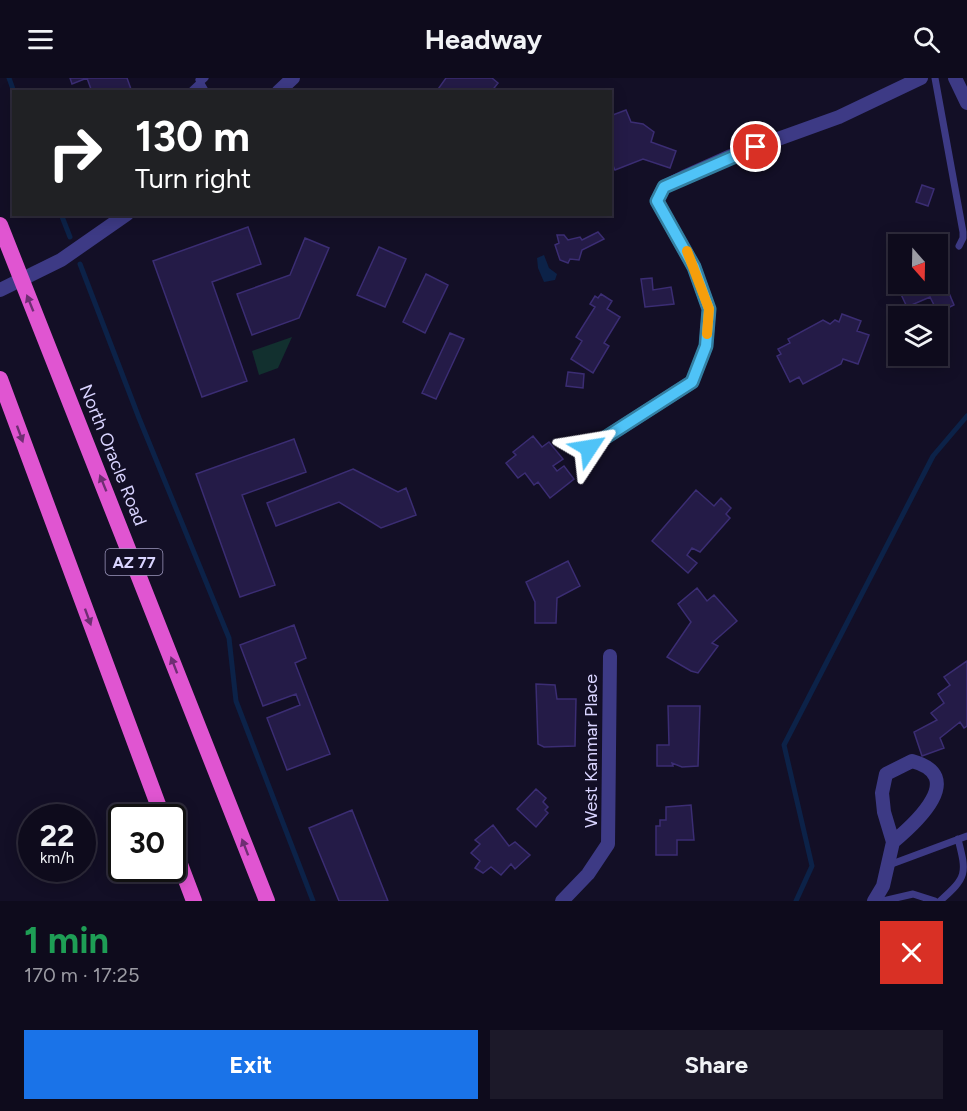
<!DOCTYPE html>
<meta charset="utf-8">
<style>
:root{--surface:#0e0b1c;--page:#1c1929;--text:#f1f3f6;--muted:#9b9ba3;--line:#2e2b3b;--accent:#1a73e8}
body{margin:0;font-family:Figtree,sans-serif;background:var(--page);color:var(--text);height:100vh;display:flex;flex-direction:column;font-size:22px;white-space:nowrap}
*{box-sizing:border-box;margin:0}
p{font-size:20px;color:var(--muted)}
.icon{flex:none;width:33px;height:33px;fill:none;stroke:currentColor;stroke-width:2;stroke-linecap:round;stroke-linejoin:round}
.map{position:relative;height:823px;overflow:hidden}
.drawer{display:flex;flex-direction:column;background:var(--surface);flex:1}
.drawer>*{flex:none}
.top-card{position:absolute;left:12px;top:12px;width:600px;height:126px;border-radius:0px;box-shadow:0 3px 15px #0003,0 0 0 2px var(--line);background:#202124;color:#fff;overflow:hidden}
.needle{width:39px;rotate:160deg}
.tools{position:absolute;left:888px;top:156px;display:grid;gap:12px}
.tools a{display:grid;place-items:center;width:60px;height:60px;border-radius:0px;background:var(--surface);box-shadow:0 3px 15px #0003,0 0 0 2px var(--line);font-size:30px}
.speed{position:absolute;left:18px;top:726px;display:flex;gap:12px;font-size:30px;font-weight:700;text-align:center}
.speed>*{display:grid;place-content:center;width:78px;height:78px;border-radius:50%;background:var(--surface);box-shadow:0 3px 15px #0003,0 0 0 2px var(--line);line-height:1}
.speed small{font-size:15px;font-weight:400}
.speed .limit{border:3px solid #111;border-radius:9px;background:#fff;color:#111}
.pin{position:absolute;display:grid;place-items:center;width:51px;height:51px;color:#fff;margin:-26px;border:3px solid #fff;border-radius:50%;box-shadow:0 2px 6px #0007}
.me{position:absolute;width:66px;margin:-33px;rotate:57deg;stroke-linejoin:round;filter:drop-shadow(0 0 4px #0008)}
.turn{display:flex;align-items:center;gap:21px;height:126px;padding:0 24px;font-size:27px}
.turn .icon{width:78px;height:78px;stroke-width:2.5}
.turn b{display:block;font-size:42px;line-height:51px}
.round{display:grid;place-items:center;flex:none;width:63px;height:63px;border-radius:0px;background:var(--page)}
.headline{display:flex;align-items:center;justify-content:space-between;height:102px;padding:0 24px}
h1{font-size:36px;font-weight:700;line-height:45px;color:#1e9e55}
.button{display:flex;gap:12px;margin-top:auto;padding:12px 24px}
.button a{flex:1;height:69px;border-radius:0px;background:var(--accent);color:#fff;font-size:24px;font-weight:700;line-height:69px;text-align:center}
.button a+a{background:var(--page);color:var(--text)}
header{display:flex;justify-content:space-between;align-items:center;height:78px;padding:0 24px;background:var(--surface);font-size:27px;font-weight:700}
.map>svg:first-child{display:block}
</style>
<header><svg class="icon" aria-label="menu" viewBox="0 0 24 24"><path d="M4 6h16M4 12h16M4 18h16"/></svg>Headway<svg class="icon" aria-label="search" viewBox="0 0 24 24"><circle cx="10" cy="10" r="6"/><path d="M15 15l6 6"/></svg></header>
<div class="map">
<svg width="967" height="823" viewBox="0 0 967 823">
<rect width="100%" height="100%" fill="#130f26"/>
<path fill="#12302f" d="M292,259L278,290L259,297L252,273Z"/>
<path fill="#0c2248" d="M544,177L549,190L557,196L555,202L544,204L538,190L537,180Z"/>
<g fill="none" stroke-linecap="round" stroke-linejoin="round">
<path stroke="#0c2248" stroke-width="5" d="M9,0L14,14
M61,136L70,159
M80,186L139,340L229,560L236,623L313,823
M796,823L812,788L784,667L933,378L967,338"/>
</g>
<path fill="#241b47" stroke="#3b2d73" stroke-width="1.5" d="M70,0H127L132,14H92L87,0L72,6Z
M446,0H492L498,5L491,14H436Z
M626,32L631,44L643,46L654,54L651,64L676,73L670,90L643,81L615,92L610,81V38Z
M922,107L934,111L928,128L916,124Z
M248,149L261,186L212,204L247,303L202,319L153,183Z
M598,154L604,161L582,172L579,182L570,181L568,185L560,182L555,167L559,165L557,157H564L568,162L580,159L582,162Z
M305,160L329,170L299,240L252,257L237,216L290,197Z
M379,169L406,181L385,229L357,217Z
M938,189L954,227L938,235L930,219L907,229L890,193L898,190V206H938Z
M426,196L448,207L425,255L403,244Z
M652,200L653,212L671,209L674,226L645,229L641,201Z
M601,216L612,223L607,231L620,239L604,265L609,268L593,295L571,281L582,263L576,259L595,229L590,226L595,218L598,220Z
M842,236L861,243L857,253L869,257L858,286L843,281L841,286L803,306L799,299L790,304L777,278L781,276L778,271L790,265L788,261L823,242L830,246L835,242L839,244Z
M450,255L464,261L436,321L422,315Z
M568,294L584,296L583,310L566,308Z
M533,358L542,369L549,364L563,381L553,388L557,393L564,388L574,401L550,420L538,404L534,407L525,395L518,400L506,385L516,377L513,374Z
M294,361L306,394L242,417L275,507L240,519L196,396Z
M353,391L398,414L406,410L416,437L381,450L339,424L276,448L267,425Z
M696,412L714,428L721,420L731,430L726,436L730,440L700,474L692,470L687,477L697,485L688,495L652,463Z
M568,483L580,508L557,520L556,545H535V524L526,504Z
M697,510L707,523L714,517L737,543L712,565L718,568L698,595L691,593L667,579L691,544L678,526Z
M294,547L306,580L295,585L330,676L287,692L267,640L300,627L296,616L263,628L240,567Z
M967,583V648L964,650L960,644L940,660L944,670L922,678L914,654L937,642L931,635L944,625L938,616L950,607L944,599Z
M536,606L555,607L557,621H576L575,668L544,669L538,666Z
M668,628H700L698,688L682,689L672,685L673,688H657V667H669Z
M536,711L546,720L543,724L548,729L545,732L548,735L536,749L517,731Z
M691,727L694,762H677V777H656V748H660V742H666V729Z
M352,732L388,823H339L309,750Z
M493,747L509,768L515,764L530,777L515,791L511,786L501,797L491,789L483,795L475,790L480,783L471,775L480,766L475,762Z"/>
<g fill="none" stroke-linecap="round" stroke-linejoin="round">
<path stroke="#3d3a85" stroke-width="7" d="M935,0L963,154V160L959,168
M199,2L206,14
M190,14L205,0
M889,787L967,758
M883,823L913,816L935,823
M940,823C967,799 967,796 958,761"/>
<path stroke="#3d3a85" stroke-width="14" d="M955,0L967,25
M278,14L293,0
M0,212L61,182L127,136
M589,370L692,304L706,268L709,231L694,189L657,123L664,109L684,99L731,78L839,39L921,0
M562,823L588,796L608,766L610,578
M874,823L883,808L893,764L884,734L882,715L886,696L912,683C967,698 917,744 893,764"/>
<path stroke="#e055d1" stroke-width="16" d="M0,147L267,823
M0,301L163,740
M172,765L194,823"/>
</g>
<defs><path id="oneway-solid" d="M-6-.8H1V-3.2L6.5 0L1 3.2V.8H-6Z" transform="scale(1.5)"/></defs>
<g fill="#6f2e73">
<use href="#oneway-solid" transform="translate(30 225) rotate(-112)"/>
<use href="#oneway-solid" transform="translate(20 356) rotate(70)"/>
<use href="#oneway-solid" transform="translate(103 405) rotate(-112)"/>
<use href="#oneway-solid" transform="translate(88 539) rotate(70)"/>
<use href="#oneway-solid" transform="translate(174 587) rotate(-111)"/>
<use href="#oneway-solid" transform="translate(245 769) rotate(-111)"/>
</g>
<g fill="none" stroke-linecap="round" stroke-linejoin="round">
<g stroke="#337fa1" stroke-width="15">
<path id="route" d="M589,370L692,304L706,268L709,231L694,189L657,123L664,109L756,69"/>
</g>
<use href="#route" stroke="#4fc3f7" stroke-width="10"/>
<path stroke="#f59e0b" stroke-width="10" d="M687,173L709,231L707,256"/>
</g>
<g text-anchor="middle" dominant-baseline="central" stroke-width="4.5" stroke-linejoin="round" paint-order="stroke">
<rect fill="#130f26" stroke="#9e99be" stroke-width="1.5" x="105.5" y="471" width="57" height="26" rx="4.5"/>
<g font-size="16" font-weight="bold" fill="#d9d4ff">
<text x="134" y="484">AZ 77</text>
</g>
<g font-size="18" fill="#d9d4ff" stroke="#130f26">
<text transform="translate(113 377) rotate(68)">North Oracle Road</text>
<text transform="translate(591 673) rotate(-90)">West Kanmar Place</text>
</g>
</g>
</svg>
<div class="tools">
<a><svg class="needle" viewBox="-14 -14 28 28"><path d="M0-13l5 13h-10z" fill="#e53935"/><path d="M0 13l5-13h-10z" fill="#9b9ba3"/></svg></a>
<a><svg class="icon" aria-label="layers" viewBox="0 0 24 24"><path d="M12 4l9 5-9 5-9-5zM3 14l9 5 9-5"/></svg></a>
</div>
<div class="speed"><div>22<small>km/h</small></div><div class="limit">30</div></div>
<div class="pin" style="left:756px;top:69px;background:#d93025"><svg class="icon" aria-label="arrive" viewBox="0 0 24 24"><path d="M6 21V4h12l-3 4 3 4H6"/></svg></div>
<svg class="me" style="left:589px;top:370px" viewBox="-20 -20 40 40"><path d="M0-17L14 15 0 8-14 15z" fill="#4fc3f7" stroke="#fff" stroke-width="4"/></svg>
<div class="top-card">
<div class="turn"><svg class="icon" aria-label="right" viewBox="0 0 24 24"><path d="M7 20v-9h11M14 6l5 5-5 5"/></svg><div><b>130 m</b>Turn right</div></div>
</div>
</div>
<section class="drawer">
<div class="headline"><div><h1>1 min</h1><p>170 m · 17:25</p></div><a class="round" style="background:#d93025;color:#fff"><svg class="icon" aria-label="close" viewBox="0 0 24 24"><path d="M6 6l12 12M18 6L6 18"/></svg></a></div>
<div class="button"><a>Exit</a><a>Share</a></div>
</section>
